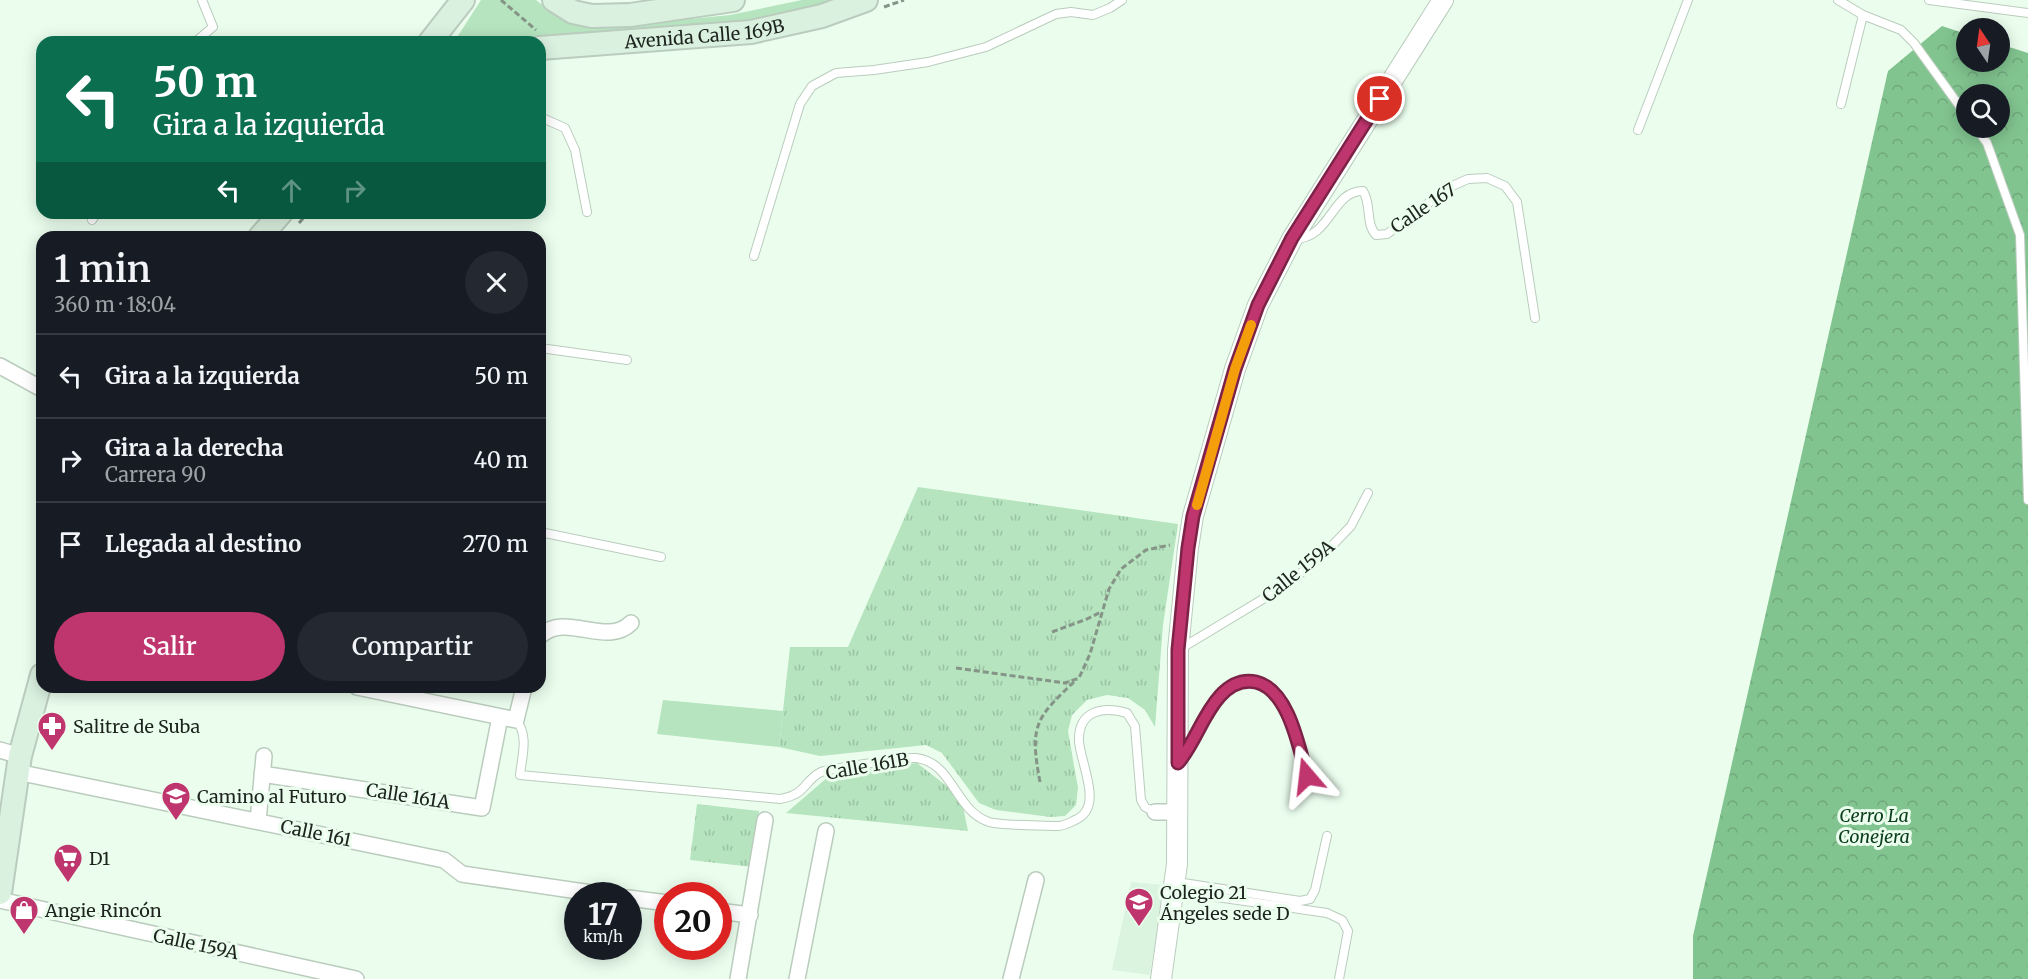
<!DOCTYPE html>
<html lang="es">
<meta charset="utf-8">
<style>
:root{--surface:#171b24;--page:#242831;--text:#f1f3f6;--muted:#9ea1a6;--line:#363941;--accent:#bf356d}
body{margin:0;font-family:Merriweather,serif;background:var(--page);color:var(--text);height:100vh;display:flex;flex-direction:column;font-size:22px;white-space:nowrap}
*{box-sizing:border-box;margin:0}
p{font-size:20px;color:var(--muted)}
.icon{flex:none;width:33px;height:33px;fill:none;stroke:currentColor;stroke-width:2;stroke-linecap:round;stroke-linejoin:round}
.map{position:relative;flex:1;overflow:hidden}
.side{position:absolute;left:36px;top:231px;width:510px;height:462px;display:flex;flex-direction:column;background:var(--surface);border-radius:18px;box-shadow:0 3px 15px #0003}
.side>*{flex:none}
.top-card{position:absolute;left:36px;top:36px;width:510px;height:183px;border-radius:18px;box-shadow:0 3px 15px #0003;background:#0b6e4f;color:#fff;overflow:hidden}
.needle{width:39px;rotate:347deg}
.fabs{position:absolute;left:1956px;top:18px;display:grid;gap:12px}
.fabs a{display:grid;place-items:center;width:54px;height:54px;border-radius:50%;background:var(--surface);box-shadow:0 3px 15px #0003;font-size:30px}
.speed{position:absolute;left:564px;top:882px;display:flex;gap:12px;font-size:30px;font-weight:700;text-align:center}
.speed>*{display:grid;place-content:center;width:78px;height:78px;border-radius:50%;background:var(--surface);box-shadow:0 3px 15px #0003;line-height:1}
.speed small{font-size:15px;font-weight:400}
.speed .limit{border:9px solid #d22;background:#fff;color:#111}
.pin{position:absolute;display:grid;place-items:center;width:51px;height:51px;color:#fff;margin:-26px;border:3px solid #fff;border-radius:50%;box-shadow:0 2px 6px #0007}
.me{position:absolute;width:66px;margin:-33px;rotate:343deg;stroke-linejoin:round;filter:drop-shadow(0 0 4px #0008)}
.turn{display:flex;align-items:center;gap:21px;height:126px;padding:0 18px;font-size:27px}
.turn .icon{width:78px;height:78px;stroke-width:2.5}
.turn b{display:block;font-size:42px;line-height:51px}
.lanes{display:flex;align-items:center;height:57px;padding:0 18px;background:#0003;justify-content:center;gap:30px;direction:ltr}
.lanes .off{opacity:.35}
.round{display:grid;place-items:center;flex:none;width:63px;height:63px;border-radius:32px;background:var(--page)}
.summary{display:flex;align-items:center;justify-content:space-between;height:102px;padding:0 18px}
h1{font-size:36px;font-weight:600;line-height:45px}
.primary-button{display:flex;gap:12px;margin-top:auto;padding:12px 18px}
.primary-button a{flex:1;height:69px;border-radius:36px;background:var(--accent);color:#fff;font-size:24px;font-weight:600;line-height:69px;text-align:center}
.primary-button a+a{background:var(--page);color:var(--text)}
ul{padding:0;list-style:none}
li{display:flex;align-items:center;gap:18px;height:84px;padding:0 18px;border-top:2px solid var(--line)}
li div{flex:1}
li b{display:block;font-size:22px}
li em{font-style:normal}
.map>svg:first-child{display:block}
</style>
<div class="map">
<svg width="2028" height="979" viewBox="0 0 2028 979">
<defs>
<pattern id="forest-crowns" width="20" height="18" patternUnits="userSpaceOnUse" patternTransform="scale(1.5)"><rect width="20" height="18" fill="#82c490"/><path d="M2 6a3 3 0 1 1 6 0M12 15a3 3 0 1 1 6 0" fill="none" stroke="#70a87c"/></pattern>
<pattern id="park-tufts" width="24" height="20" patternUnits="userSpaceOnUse" patternTransform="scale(1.5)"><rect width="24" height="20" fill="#b5e4be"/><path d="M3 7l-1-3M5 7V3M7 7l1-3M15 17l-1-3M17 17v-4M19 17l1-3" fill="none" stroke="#9bc3a3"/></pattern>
</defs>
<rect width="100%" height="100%" fill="#ebfeee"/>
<path fill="#daf4df" d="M1131,882L1164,885L1150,975L1112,970Z"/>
<path fill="#b5e4be" d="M481,0H536L545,7L586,24H641L730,15L802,0H835L806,10L742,23L527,42H454Z
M663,700L783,711L779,747L657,734Z"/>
<path fill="url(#forest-crowns)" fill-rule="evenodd" d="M1942,26L1966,34V62H2000V44L2028,53V979H1693V936L1888,71ZM1966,94H2000V128H1966Z"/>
<path fill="url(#park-tufts)" d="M918,487L1178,524L1163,625L1155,727L1145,710L1128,698L1107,695L1087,700L1072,715L1068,731L1078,788L1076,805L1065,816L1050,817L996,810L979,803L942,753L926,745L820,756L779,747L790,647H848Z
M917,763L961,797L968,831L786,813L828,777L885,766Z
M697,804L759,811L753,867L690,860Z"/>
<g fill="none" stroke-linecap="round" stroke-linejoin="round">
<g stroke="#baccbd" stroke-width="10">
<path id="service" d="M1838,0L1863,15L1901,30L1914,43L1966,115
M1929,0L2028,13
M195,42L213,27L202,0
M1841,104L1863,15
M540,117L565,128L575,150L587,212
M1976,128L1987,143L2020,235L2028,500
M1638,130L1688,0
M92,220L97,213
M1294,239C1332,238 1331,191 1363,191C1372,205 1365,223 1376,235L1387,234L1450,187L1468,179L1487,178L1505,186L1517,202L1535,318
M754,256L800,104L812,86L836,73L874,70L928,62L986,47L1056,14L1071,12L1093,15L1110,8L1122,0
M540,348L627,360
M540,532L661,557
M1180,649L1288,584L1327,551L1351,526L1368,493
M516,720C529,735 522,756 520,775L780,799C808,794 803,781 821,772C829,769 907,757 916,758C953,762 955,811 989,822C1003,826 1042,825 1058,826C1064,826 1069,823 1075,820C1105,808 1080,763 1079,741C1078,710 1104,706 1127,713L1135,726L1141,800L1145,807L1155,812
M1182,757C1196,739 1204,716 1218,698C1226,688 1239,678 1253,681C1291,690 1297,744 1307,776
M1177,882L1300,901L1310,899L1315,890L1327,836
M1175,891L1327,913L1342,920L1348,931L1339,979"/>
</g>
<g stroke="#baccbd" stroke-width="18">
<path id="minor" d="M0,366L42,389
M540,636C566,611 606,648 631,623
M357,687L516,720L524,687
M0,750L20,756
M17,772L444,860L462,874L612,896
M262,774L482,808L500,717
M1155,812H1177
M258,821L264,756
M628,898L668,903
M0,900L356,979
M718,911L750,915
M738,979L765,820
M797,979L826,831
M1011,979L1036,880"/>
</g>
<g stroke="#baccbd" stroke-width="22">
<path id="tertiary" d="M1161,979L1177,864L1178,650L1188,548L1193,516L1235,369L1258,305L1292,239L1443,0"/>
</g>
<g stroke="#baccbd" stroke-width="26">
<g id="secondary">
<path d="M554,0L573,12L592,16L630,15L733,0"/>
<path d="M430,42L463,0"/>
<path id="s1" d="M540,48L751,32L822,16L866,0"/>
<path d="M260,237L281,213"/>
<path d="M0,893L20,756L42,675"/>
</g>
</g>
<path stroke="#869488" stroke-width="3" stroke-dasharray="6 3" stroke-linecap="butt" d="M501,0L536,30
M884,7L904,0
M299,223L308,213
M1052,632L1087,619L1101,612
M956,668L1065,683L1079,678L1090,654L1109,589L1121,569L1146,550L1170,545
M1040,782C1029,724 1036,718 1077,679"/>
<use href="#service" stroke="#fff" stroke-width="8"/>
<use href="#minor" stroke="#fff" stroke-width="15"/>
<use href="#tertiary" stroke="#fff" stroke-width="20"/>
<use href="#secondary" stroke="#dbf1e0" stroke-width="22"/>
</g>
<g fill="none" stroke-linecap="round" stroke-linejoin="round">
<g stroke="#7c2247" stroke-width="15">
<path id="route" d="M1307,776C1299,748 1289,690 1256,682C1241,679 1230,685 1220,696C1202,716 1195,743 1178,763V650L1188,548L1193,516L1235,369L1258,305L1292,238L1380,99"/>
</g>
<use href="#route" stroke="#bf356d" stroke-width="10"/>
<path stroke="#f59e0b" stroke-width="10" d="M1197,505L1235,369L1251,325"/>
</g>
<defs>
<g id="pharmacy-pin" transform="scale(1.5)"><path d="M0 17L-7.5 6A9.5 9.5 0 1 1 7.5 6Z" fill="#bf356d" stroke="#ebfeee"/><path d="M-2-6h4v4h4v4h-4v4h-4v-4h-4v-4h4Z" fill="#fff"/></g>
<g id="school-pin" transform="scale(1.5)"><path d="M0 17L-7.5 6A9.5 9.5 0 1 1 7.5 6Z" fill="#bf356d" stroke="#ebfeee"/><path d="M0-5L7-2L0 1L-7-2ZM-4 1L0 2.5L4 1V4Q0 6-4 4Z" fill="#fff"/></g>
<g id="supermarket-pin" transform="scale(1.5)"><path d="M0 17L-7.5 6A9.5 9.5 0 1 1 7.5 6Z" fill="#bf356d" stroke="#ebfeee"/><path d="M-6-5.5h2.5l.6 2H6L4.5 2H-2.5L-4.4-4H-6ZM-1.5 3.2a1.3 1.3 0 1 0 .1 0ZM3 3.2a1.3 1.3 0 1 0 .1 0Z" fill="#fff"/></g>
<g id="shop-pin" transform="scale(1.5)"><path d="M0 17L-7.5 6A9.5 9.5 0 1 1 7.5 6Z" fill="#bf356d" stroke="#ebfeee"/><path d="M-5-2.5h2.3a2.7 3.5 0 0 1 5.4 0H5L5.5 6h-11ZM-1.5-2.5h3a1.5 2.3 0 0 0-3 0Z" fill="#fff"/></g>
</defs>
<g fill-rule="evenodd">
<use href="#pharmacy-pin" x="52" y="726"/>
<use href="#school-pin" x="176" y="796"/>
<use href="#supermarket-pin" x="68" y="858"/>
<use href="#school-pin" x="1139" y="902"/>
<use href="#shop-pin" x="24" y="910"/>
</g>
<g text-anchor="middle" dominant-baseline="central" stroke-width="6" stroke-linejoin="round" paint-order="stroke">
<g font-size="18" fill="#1d241e" stroke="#ebfeee">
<text stroke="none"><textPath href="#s1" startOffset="165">Avenida Calle 169B</textPath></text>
<text transform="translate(1423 208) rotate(-34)">Calle 167</text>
<text transform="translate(1298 571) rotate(-39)">Calle 159A</text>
<text transform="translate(867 766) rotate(-10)">Calle 161B</text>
<text transform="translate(408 796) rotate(9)">Calle 161A</text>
<text transform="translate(316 833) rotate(12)">Calle 161</text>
<text transform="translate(196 944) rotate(12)">Calle 159A</text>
</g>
<g font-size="18" fill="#1d241e" stroke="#ebfeee" text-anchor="start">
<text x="73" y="726">Salitre de Suba</text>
<text x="197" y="796">Camino al Futuro</text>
<text x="89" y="858">D1</text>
<text x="1160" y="892">Colegio 21<tspan x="1160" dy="21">Ángeles sede D</tspan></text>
<text x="45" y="910">Angie Rincón</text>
</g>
<g font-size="18" font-style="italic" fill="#0b3e1d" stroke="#ebfeee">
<text x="1874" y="815">Cerro La<tspan x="1874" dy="21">Conejera</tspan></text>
</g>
</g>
</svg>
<div class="fabs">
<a><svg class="needle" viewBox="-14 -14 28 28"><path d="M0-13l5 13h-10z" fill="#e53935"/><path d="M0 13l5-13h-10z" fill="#9ea1a6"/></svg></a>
<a><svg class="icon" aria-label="search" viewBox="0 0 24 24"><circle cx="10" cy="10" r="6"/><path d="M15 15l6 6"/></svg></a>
</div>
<div class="speed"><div>17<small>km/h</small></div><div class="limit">20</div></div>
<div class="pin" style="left:1380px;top:99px;background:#d93025"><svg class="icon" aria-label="arrive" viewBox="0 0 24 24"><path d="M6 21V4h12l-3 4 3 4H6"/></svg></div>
<svg class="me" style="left:1307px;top:776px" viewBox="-20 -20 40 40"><path d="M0-17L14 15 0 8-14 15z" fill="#bf356d" stroke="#fff" stroke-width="4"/></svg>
<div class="top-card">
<div class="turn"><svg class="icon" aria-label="left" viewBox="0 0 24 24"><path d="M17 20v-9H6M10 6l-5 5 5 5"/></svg><div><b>50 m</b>Gira a la izquierda</div></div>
<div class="lanes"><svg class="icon" aria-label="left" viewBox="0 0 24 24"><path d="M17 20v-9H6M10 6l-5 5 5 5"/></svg><svg class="icon off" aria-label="ahead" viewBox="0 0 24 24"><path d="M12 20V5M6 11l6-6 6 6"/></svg><svg class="icon off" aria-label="right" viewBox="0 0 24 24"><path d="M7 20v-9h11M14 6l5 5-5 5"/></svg></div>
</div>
<section class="side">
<div class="summary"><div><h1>1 min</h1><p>360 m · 18:04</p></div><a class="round"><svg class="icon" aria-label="close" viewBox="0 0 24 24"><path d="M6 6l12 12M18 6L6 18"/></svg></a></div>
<ul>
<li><svg class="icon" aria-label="left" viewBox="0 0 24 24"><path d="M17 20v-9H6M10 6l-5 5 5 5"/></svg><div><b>Gira a la izquierda</b></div><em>50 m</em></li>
<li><svg class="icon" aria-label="right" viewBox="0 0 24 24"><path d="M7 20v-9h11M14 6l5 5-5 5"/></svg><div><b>Gira a la derecha</b><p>Carrera 90</p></div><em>40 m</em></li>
<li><svg class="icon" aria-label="arrive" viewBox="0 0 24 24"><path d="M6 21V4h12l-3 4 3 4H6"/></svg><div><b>Llegada al destino</b></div><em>270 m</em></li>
</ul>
<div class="primary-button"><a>Salir</a><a>Compartir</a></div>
</section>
</div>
